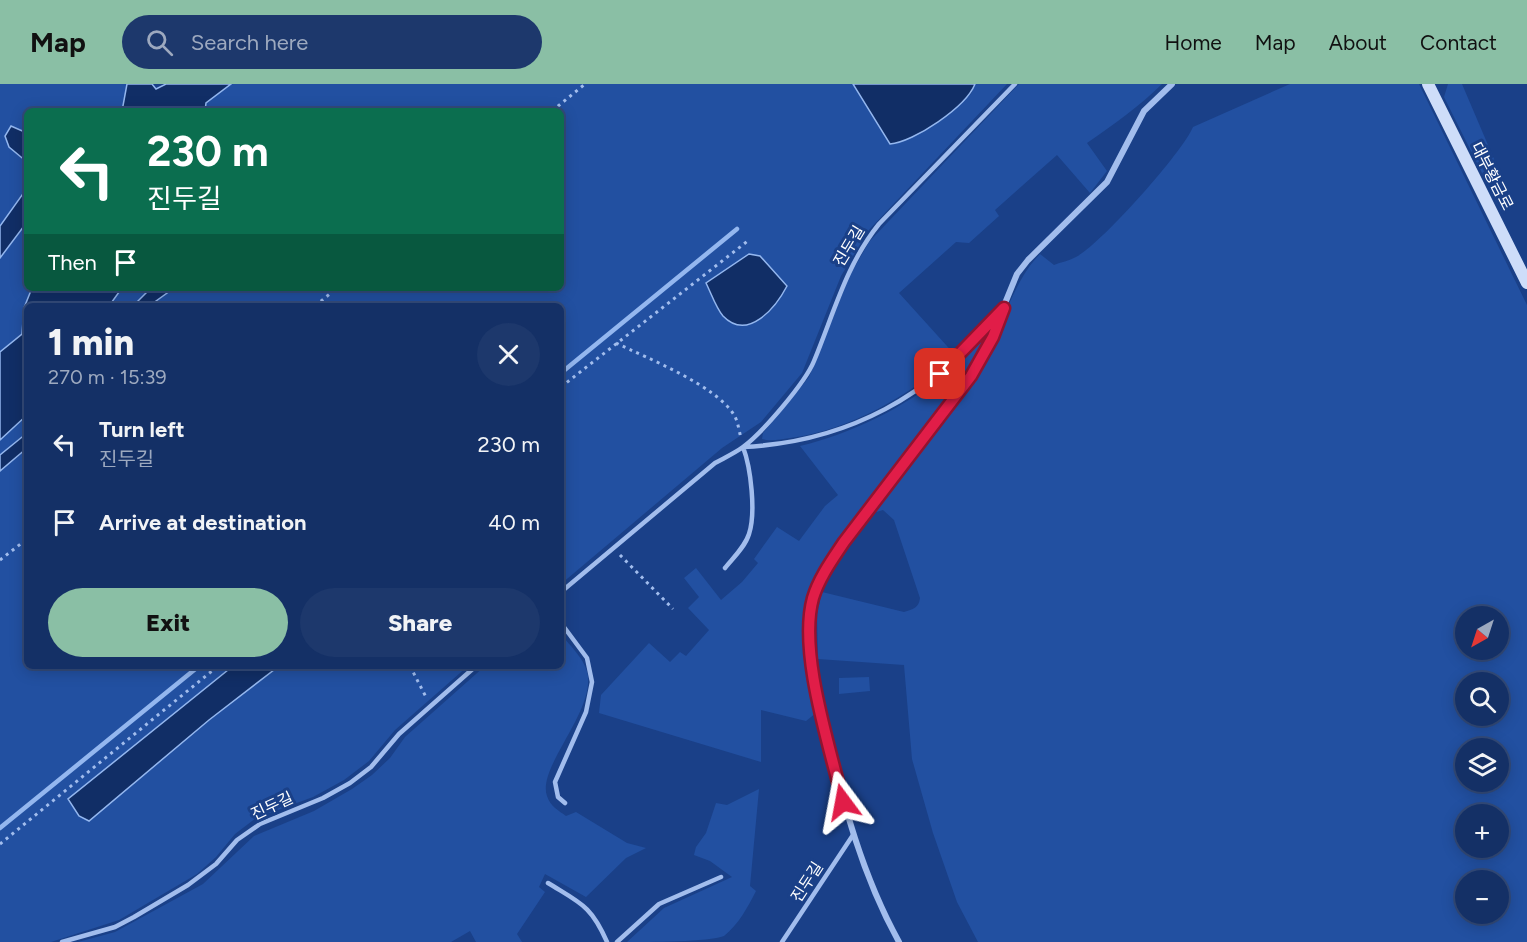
<!DOCTYPE html>
<meta charset="utf-8">
<style>
:root{--surface:#143066;--page:#1d386c;--text:#f1f3f6;--muted:#9da9bf;--line:#334b7a;--accent:#8abfa5}
body{margin:0;font-family:Figtree,"Noto Sans KR",sans-serif;background:var(--page);color:var(--text);height:100vh;display:flex;flex-direction:column;font-size:22px;white-space:nowrap}
*{box-sizing:border-box;margin:0}
p{font-size:20px;color:var(--muted)}
.icon{flex:none;width:33px;height:33px;fill:none;stroke:currentColor;stroke-width:2;stroke-linecap:round;stroke-linejoin:round}
.map{position:relative;flex:1;overflow:hidden}
.details{position:absolute;left:24px;top:219px;width:540px;height:366px;display:flex;flex-direction:column;background:var(--surface);border-radius:9px;box-shadow:0 3px 15px #0003,0 0 0 2px var(--line)}
.details>*{flex:none}
.banner{position:absolute;left:24px;top:24px;width:540px;height:183px;border-radius:9px;box-shadow:0 3px 15px #0003,0 0 0 2px var(--line);background:#0b6e4f;color:#fff;overflow:hidden}
.needle{width:39px;rotate:219deg}
.controls{position:absolute;left:1455px;top:522px;display:grid;gap:12px}
.controls a{display:grid;place-items:center;width:54px;height:54px;border-radius:50%;background:var(--surface);box-shadow:0 3px 15px #0003,0 0 0 2px var(--line);font-size:30px}
.pin{position:absolute;display:grid;place-items:center;width:51px;height:51px;color:#fff;margin:-26px;border-radius:12px;box-shadow:0 3px 9px #0006}
.me{position:absolute;width:66px;margin:-33px;rotate:347deg;stroke-linejoin:round;filter:drop-shadow(0 0 4px #0008)}
.turn{display:flex;align-items:center;gap:21px;height:126px;padding:0 24px;font-size:27px}
.turn .icon{width:78px;height:78px;stroke-width:2.5}
.turn b{display:block;font-size:42px;line-height:51px}
.then{display:flex;align-items:center;height:57px;padding:0 24px;background:#0003;gap:12px;font-size:22px}
.round{display:grid;place-items:center;flex:none;width:63px;height:63px;border-radius:32px;background:var(--page)}
.head{display:flex;align-items:center;justify-content:space-between;height:102px;padding:0 24px}
h1{font-size:36px;font-weight:800;line-height:45px}
.action{display:flex;gap:12px;margin-top:auto;padding:12px 24px}
.action a{flex:1;height:69px;border-radius:36px;background:var(--accent);color:#111;font-size:24px;font-weight:800;line-height:69px;text-align:center}
.action a+a{background:var(--page);color:var(--text)}
ul{padding:0;list-style:none}
li{display:flex;align-items:center;gap:18px;height:78px;padding:0 24px}
li div{flex:1}
li b{display:block;font-size:22px}
li em{font-style:normal}
header{display:flex;align-items:center;gap:36px;box-sizing:border-box;height:84px;padding:0 30px;background:var(--accent);color:#111}
header strong{font-size:28px}
nav{display:flex;gap:33px;margin-inline-start:auto;font-size:21px}
.search{width:420px;height:54px;background:var(--page);display:flex;align-items:center;gap:15px;box-sizing:border-box;padding:0 21px;border-radius:33px;color:var(--muted);font-size:22px}
.map>svg:first-child{display:block}
</style>
<header>
<strong>Map</strong>
<div class="search"><svg class="icon" aria-label="search" viewBox="0 0 24 24"><circle cx="10" cy="10" r="6"/><path d="M15 15l6 6"/></svg>Search here</div>
<nav><a>Home</a><a>Map</a><a>About</a><a>Contact</a></nav>
</header>
<div class="map">
<svg width="1527" height="858" viewBox="0 0 1527 858">
<rect width="100%" height="100%" fill="#1a4088"/>
<path fill="#2250a1" fill-rule="evenodd" d="M0,0H127L122,27H27V49L24,46L27,104L0,142Z
M231,0H853L890,60L971,10L975,0H1007L868,147L841,192L802,289L761,338L722,364L561,500V222H149L174,204H561V27H205L206,19Z
M1019,0H1162C1140,22 1113,41 1087,59L1107,87L1090,109L1057,71L995,126L999,132L969,159L956,158L899,209L956,272C908,311 852,346 790,354C780,355 771,358 762,355L763,349L809,293L849,193L869,158Z
M1290,0H1419L1527,221V858H978L957,818L933,749L912,675L904,581L818,575L817,530L822,508L904,528C913,525 919,524 920,514L894,436L883,426L873,429L979,287C1000,251 1011,199 1040,170L1054,181C1061,178 1069,177 1076,173C1101,160 1182,69 1193,43ZM1466,532H1498V566H1466ZM1466,598H1498V632H1466ZM1466,664H1498V698H1466ZM1466,730H1498V764H1466ZM1466,796H1498V830H1466Z
M1448,0H1462L1514,122L1501,127L1444,13Z
M27,138V204H32L24,224L22,251L0,268V174Z
M122,204H151L133,222H109Z
M994,241L966,290L898,376L816,490L804,526V567L816,629L806,637L761,626V678L599,629L601,611L649,559L670,578L680,568L686,572L709,546L688,524L699,513L684,494L696,484L721,516L742,498L758,479L754,475L777,443L799,457L825,422L838,411L800,362C848,351 907,323 944,290C961,275 975,252 994,241Z
M27,331V349L0,371V356Z
M27,364V582H233L69,715L89,737L209,636L279,582H468L395,646L369,677L344,696L313,713L256,734L235,750L216,773L197,790L119,836L51,858H0V387Z
M561,550C570,562 586,576 588,592C592,631 537,684 547,712C550,722 559,727 566,732L576,728L627,759L646,764L626,774L586,813L545,790L539,803L545,808L517,850L522,858H476L470,847L451,858H78L115,848L203,800L254,752L314,727L352,705L372,691L390,674L405,653L485,582H561Z
M869,593L870,607L839,610V594Z
M759,705L750,802L756,807C748,823 738,841 724,852C709,858 648,858 627,858L664,824L732,793L710,777L694,771L696,763L706,749L716,719L727,721Z"/>
<path fill="#112e66" stroke="#94b7ef" stroke-width="1.5" d="M127,0H152L156,5L166,0H231L206,19L205,27H122Z
M853,0H975C966,23 914,58 890,60Z
M11,42L27,49V78L9,63L5,52Z
M27,104V138L0,174V142Z
M749,170L760,172L787,202C776,223 748,258 723,232C716,224 711,209 706,199Z
M32,204H122L109,222H27V331L0,356V268L22,250L24,224Z
M151,204H174L149,222H133Z
M27,349V364L0,387V371Z
M233,582H279L209,636L89,737L79,732L68,715Z"/>
<g fill="none" stroke-linecap="round" stroke-linejoin="round">
<path stroke="#94b7ef" stroke-width="4.5" d="M561,289L737,145
M0,744L199,582"/>
<path stroke="#a2bded" stroke-width="3" stroke-dasharray="3 4.5" stroke-linecap="butt" d="M552,27L585,0
M315,222L337,204
M616,259C647,274 717,302 734,331C738,337 739,347 741,354
M561,303L749,156
M620,471L673,525
M0,476L27,455
M410,582L427,615
M0,760L218,582"/>
<path stroke="#a2bded" stroke-width="4.5" d="M725,484C733,474 745,463 749,450C756,429 751,384 743,363C849,358 931,311 998,231
M561,508L715,379C724,374 735,369 743,363C763,348 805,299 814,277C834,229 846,181 879,140L1015,0
M561,539L587,574L592,598L586,628L555,698L558,713L565,719
M548,799C580,819 591,821 607,858
M62,858L115,843L134,833L188,801L216,780L237,756L260,740L323,714L350,699L371,683L399,650L476,582
M617,858L659,820L721,793
M782,858L853,751"/>
<path stroke="#a2bded" stroke-width="6" d="M899,858C862,791 843,719 826,646C818,609 807,571 810,532C813,504 828,481 844,458L983,273L1017,190L1028,176L1107,98L1144,27L1172,0"/>
<path stroke="#ceddf9" stroke-width="12" d="M1428,0L1527,199"/>
</g>
<g fill="none" stroke-linecap="round" stroke-linejoin="round">
<g stroke="#92132f" stroke-width="15">
<path id="route" d="M843,718C830,663 798,568 813,514C819,494 832,476 844,458L971,292L993,253L1004,224L940,290"/>
</g>
<use href="#route" stroke="#e11d48" stroke-width="10"/>
</g>
<g text-anchor="middle" dominant-baseline="central" stroke-width="6" stroke-linejoin="round" paint-order="stroke">
<g font-size="16" fill="#fff" stroke="#1a4088">
<text transform="translate(1492 92) rotate(63)">대부황금로</text>
<text transform="translate(849 162) rotate(-59)">진두길</text>
<text transform="translate(272 722) rotate(-25)">진두길</text>
<text transform="translate(807 798) rotate(-57)">진두길</text>
</g>
</g>
</svg>
<div class="controls">
<a><svg class="needle" viewBox="-14 -14 28 28"><path d="M0-13l5 13h-10z" fill="#e53935"/><path d="M0 13l5-13h-10z" fill="#9da9bf"/></svg></a>
<a><svg class="icon" aria-label="search" viewBox="0 0 24 24"><circle cx="10" cy="10" r="6"/><path d="M15 15l6 6"/></svg></a>
<a><svg class="icon" aria-label="layers" viewBox="0 0 24 24"><path d="M12 4l9 5-9 5-9-5zM3 14l9 5 9-5"/></svg></a>
<a>+</a>
<a>−</a>
</div>
<div class="pin" style="left:940px;top:290px;background:#d93025"><svg class="icon" aria-label="arrive" viewBox="0 0 24 24"><path d="M6 21V4h12l-3 4 3 4H6"/></svg></div>
<svg class="me" style="left:843px;top:718px" viewBox="-20 -20 40 40"><path d="M0-17L14 15 0 8-14 15z" fill="#e11d48" stroke="#fff" stroke-width="4"/></svg>
<div class="banner">
<div class="turn"><svg class="icon" aria-label="left" viewBox="0 0 24 24"><path d="M17 20v-9H6M10 6l-5 5 5 5"/></svg><div><b>230 m</b>진두길</div></div>
<div class="then">Then<svg class="icon" aria-label="arrive" viewBox="0 0 24 24"><path d="M6 21V4h12l-3 4 3 4H6"/></svg></div>
</div>
<section class="details">
<div class="head"><div><h1>1 min</h1><p>270 m · 15:39</p></div><a class="round"><svg class="icon" aria-label="close" viewBox="0 0 24 24"><path d="M6 6l12 12M18 6L6 18"/></svg></a></div>
<ul>
<li><svg class="icon" aria-label="left" viewBox="0 0 24 24"><path d="M17 20v-9H6M10 6l-5 5 5 5"/></svg><div><b>Turn left</b><p>진두길</p></div><em>230 m</em></li>
<li><svg class="icon" aria-label="arrive" viewBox="0 0 24 24"><path d="M6 21V4h12l-3 4 3 4H6"/></svg><div><b>Arrive at destination</b></div><em>40 m</em></li>
</ul>
<div class="action"><a>Exit</a><a>Share</a></div>
</section>
</div>
